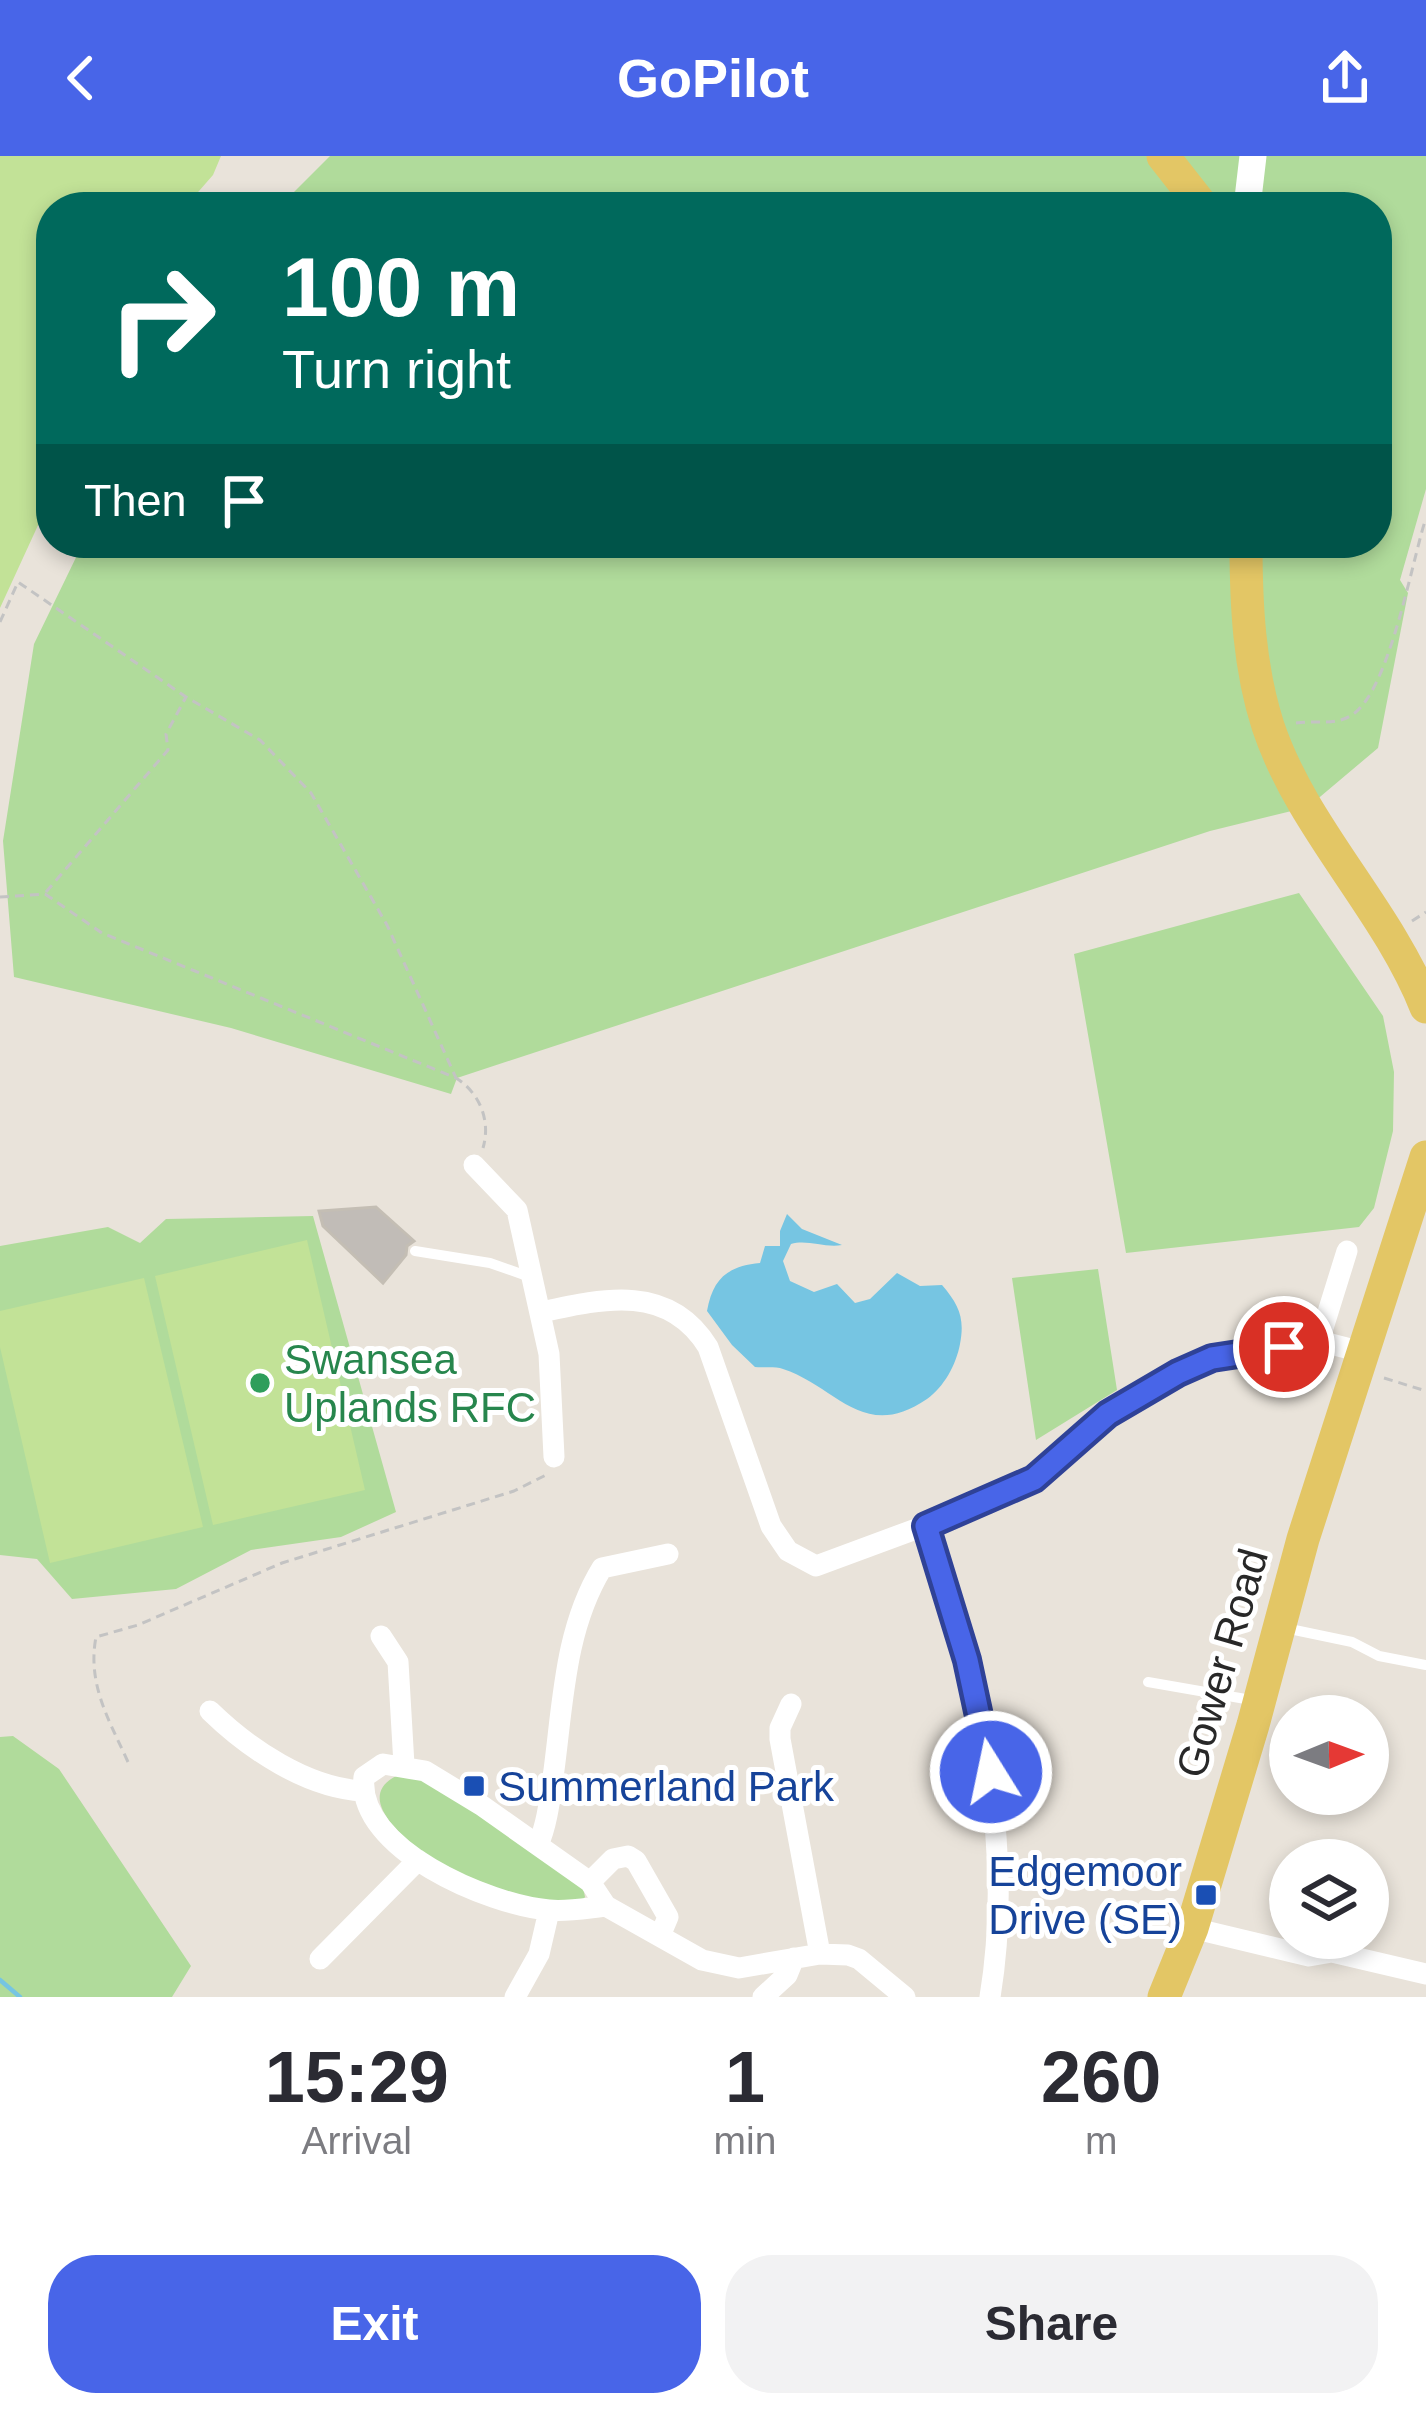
<!DOCTYPE html>
<style>
:root{--surface:#fff;--page:#f2f2f3;--text:#2b2b33;--muted:#7c7c81;--accent:#4865e8}
body{margin:0;font-family:Arial,sans-serif;background:var(--page);color:var(--text);height:100vh;display:flex;flex-direction:column;font-size:45px;white-space:nowrap}
*{box-sizing:border-box;margin:0}
p{font-size:39px;color:var(--muted)}
.icon{flex:none;width:66px;height:66px;fill:none;stroke:currentColor;stroke-width:2;stroke-linecap:round;stroke-linejoin:round}
.map{position:relative;height:1841px;overflow:hidden}
.drawer{display:flex;flex-direction:column;background:var(--surface);flex:1}
.drawer>*{flex:none}
.hud{position:absolute;left:36px;top:36px;width:1356px;height:366px;border-radius:48px;box-shadow:0 6px 18px #0003;background:#00695c;color:#fff;overflow:hidden}
.needle{width:78px;rotate:89deg}
.controls{position:absolute;left:1269px;top:1539px;display:grid;gap:24px}
.controls a{display:grid;place-items:center;width:120px;height:120px;border-radius:50%;background:var(--surface);box-shadow:0 6px 18px #0003;font-size:60px}
.pin{position:absolute;display:grid;place-items:center;width:102px;height:102px;color:#fff;margin:-51px;border:6px solid #fff;border-radius:50%;box-shadow:0 3px 12px #0007}
.me{position:absolute;width:132px;margin:-66px;rotate:350deg;stroke-linejoin:round;filter:drop-shadow(0 0 9px #0008)}
.turn{display:flex;align-items:center;gap:42px;height:252px;padding:0 48px;font-size:54px}
.turn .icon{width:156px;height:156px;stroke-width:2.5}
.turn b{display:block;font-size:84px;line-height:102px}
.then{display:flex;align-items:center;height:114px;padding:0 48px;background:#0003;gap:24px;font-size:45px}
.eta{display:flex;justify-content:space-evenly;align-items:center;height:204px;text-align:center}
.eta b{font-size:72px;font-weight:600;line-height:84px}
.button{display:flex;gap:24px;margin-top:auto;padding:24px 48px}
.button a{flex:1;height:138px;border-radius:48px;background:var(--accent);color:#fff;font-size:48px;font-weight:600;line-height:138px;text-align:center}
.button a+a{background:var(--page);color:var(--text)}
header{display:flex;justify-content:space-between;align-items:center;height:156px;padding:0 48px;background:var(--accent);color:#fff;font-size:54px;font-weight:600}
.map>svg:first-child{display:block}
</style>
<header><svg class="icon" aria-label="back" viewBox="0 0 24 24"><path d="M15 5l-7 7 7 7"/></svg>GoPilot<svg class="icon" aria-label="share" viewBox="0 0 24 24"><path d="M12 15V3M7 8l5-5 5 5M5 13v7h14v-7"/></svg></header>
<div class="map">
<svg width="1426" height="1841" viewBox="0 0 1426 1841">
<rect width="100%" height="100%" fill="#e9e3da"/>
<path fill="#b0db9b" d="M330,0H1426V333L1400,424L1408,437L1378,592L1308,651L1210,675L457,922L451,938L231,872L14,821L3,685L34,488L83,387H1377V51H279Z
M1299,737L1383,860L1394,916L1393,975L1374,1052L1359,1071L1126,1097L1074,798Z
M313,1060L396,1356L341,1381L251,1394L176,1433L72,1443L37,1403L0,1399V1090L108,1071L140,1087L166,1063Z
M1098,1113L1117,1234L1036,1284L1012,1122Z
M13,1580L59,1613L191,1810L172,1841H0V1581Z
M398,1619L417,1621L439,1632L583,1731L585,1741L582,1745C544,1748 507,1739 471,1724C442,1713 338,1647 398,1619Z"/>
<path fill="#c2e297" d="M0,0H221L213,19L185,51H51V341L0,452Z
M307,1084L365,1334L213,1369L155,1120Z
M144,1122L203,1371L50,1407L0,1191V1155Z"/>
<path fill="#76c5e2" d="M787,1058L802,1073L842,1089C824,1092 807,1083 791,1088L783,1105L790,1125L814,1136L837,1128L855,1147L870,1143L897,1117L920,1130L942,1129C959,1149 965,1162 960,1188C956,1209 944,1231 927,1243C863,1287 836,1230 783,1213C775,1210 763,1212 755,1211L732,1189L707,1155C713,1122 728,1110 760,1107L765,1090H780V1075Z"/>
<g fill="none" stroke-linecap="round" stroke-linejoin="round">
<path stroke="#76c5e2" stroke-width="4.5" d="M0,1824L20,1841"/>
</g>
<path fill="#c1bcb7" stroke="#c4beb4" stroke-width="3" d="M376,1051L414,1085L407,1090L406,1099L383,1127L323,1070L319,1055Z"/>
<g fill="none" stroke-linecap="round" stroke-linejoin="round">
<path stroke="#c3c3c3" stroke-width="3" stroke-dasharray="9 6" stroke-linecap="butt" d="M0,466L18,426L186,541L260,584L311,637L387,769L456,922
M1296,567C1315,564 1335,570 1352,559C1389,535 1411,410 1425,365
M46,736L168,594L166,578L186,541
M0,741L45,738L102,777L456,922C480,937 491,965 483,992
M1412,765L1426,756
M1384,1222L1426,1235
M128,1606C109,1564 87,1528 96,1481L138,1469L282,1407L514,1335L546,1319"/>
<path stroke="#fff" stroke-width="10" d="M415,1095L490,1107L530,1121
M1285,1472L1352,1486L1379,1500L1426,1509
M1148,1526L1257,1545"/>
<path stroke="#fff" stroke-width="21" d="M474,1009L517,1054L549,1198L554,1301
M542,1156C605,1142 669,1128 708,1191L771,1370L788,1395L816,1410L954,1359L1034,1323L1108,1258L1212,1202L1319,1185L1362,1196
M1319,1185L1347,1095
M926,1370C974,1525 1017,1677 990,1841
M381,1480L398,1506L404,1609
M791,1548L780,1572V1583L820,1798
M210,1555C249,1593 307,1632 363,1635
M538,1689C548,1666 550,1640 554,1614C563,1546 565,1472 602,1412L668,1398
M590,1726L613,1703L628,1700L636,1705L668,1761L660,1780
M606,1750C587,1752 567,1756 549,1754C489,1749 356,1693 364,1621L383,1608L425,1615L481,1649L590,1726L606,1750L702,1804L739,1812L820,1798L848,1799L859,1803L905,1841
M1192,1772L1309,1800L1332,1796L1426,1818
M320,1803L418,1704
M515,1841L539,1798L549,1755
M763,1841L787,1819L794,1802"/>
<path stroke="#fff" stroke-width="27" d="M1247,51L1253,0"/>
<path stroke="#e3c665" stroke-width="33" d="M1163,0L1203,51
M1246,387C1246,448 1249,511 1268,570C1302,672 1386,751 1426,851
M1164,1841L1192,1772L1253,1569L1303,1383L1426,1001"/>
</g>
<g fill="none" stroke-linecap="round" stroke-linejoin="round">
<g stroke="#2f4297" stroke-width="30">
<path id="route" d="M991,1616L967,1504L926,1370L1034,1323L1108,1258L1178,1217L1212,1202L1284,1191"/>
</g>
<use href="#route" stroke="#4865e8" stroke-width="21"/>
</g>
<circle fill="#2e9e5b" stroke="#fff" stroke-width="4.5" cx="260" cy="1227" r="12"/>
<g fill="#1a4fb4" stroke="#fff" stroke-width="4.5">
<rect x="462" y="1618" width="24" height="24" rx="6"/>
<rect x="1194" y="1727" width="24" height="24" rx="6"/>
</g>
<g text-anchor="middle" dominant-baseline="central" stroke-width="10" stroke-linejoin="round" paint-order="stroke">
<g font-size="42" fill="#27864d" stroke="#fff" text-anchor="start">
<text x="284" y="1203">Swansea<tspan x="284" dy="48">Uplands RFC</tspan></text>
</g>
<g font-size="42" fill="#282828" stroke="#fff">
<text transform="translate(1222 1507) rotate(-74)">Gower Road</text>
</g>
<g font-size="42" fill="#164399" stroke="#fff" text-anchor="start">
<text x="498" y="1630">Summerland Park</text>
<text x="1182" y="1715" text-anchor="end">Edgemoor<tspan x="1182" dy="48">Drive (SE)</tspan></text>
</g>
</g>
</svg>
<div class="controls">
<a><svg class="needle" viewBox="-14 -14 28 28"><path d="M0-13l5 13h-10z" fill="#e53935"/><path d="M0 13l5-13h-10z" fill="#7c7c81"/></svg></a>
<a><svg class="icon" aria-label="layers" viewBox="0 0 24 24"><path d="M12 4l9 5-9 5-9-5zM3 14l9 5 9-5"/></svg></a>
</div>
<div class="pin" style="left:1284px;top:1191px;background:#d93025"><svg class="icon" aria-label="arrive" viewBox="0 0 24 24"><path d="M6 21V4h12l-3 4 3 4H6"/></svg></div>
<svg class="me" style="left:991px;top:1616px" viewBox="-20 -20 40 40"><circle r="17" fill="#4865e8" stroke="#fff" stroke-width="3"/><path d="M0-11L8 9 0 5-8 9z" fill="#fff"/></svg>
<div class="hud">
<div class="turn"><svg class="icon" aria-label="right" viewBox="0 0 24 24"><path d="M7 20v-9h11M14 6l5 5-5 5"/></svg><div><b>100 m</b>Turn right</div></div>
<div class="then">Then<svg class="icon" aria-label="arrive" viewBox="0 0 24 24"><path d="M6 21V4h12l-3 4 3 4H6"/></svg></div>
</div>
</div>
<section class="drawer">
<div class="eta">
<div><b>15:29</b><p>Arrival</p></div>
<div><b>1</b><p>min</p></div>
<div><b>260</b><p>m</p></div>
</div>
<div class="button"><a>Exit</a><a>Share</a></div>
</section>
